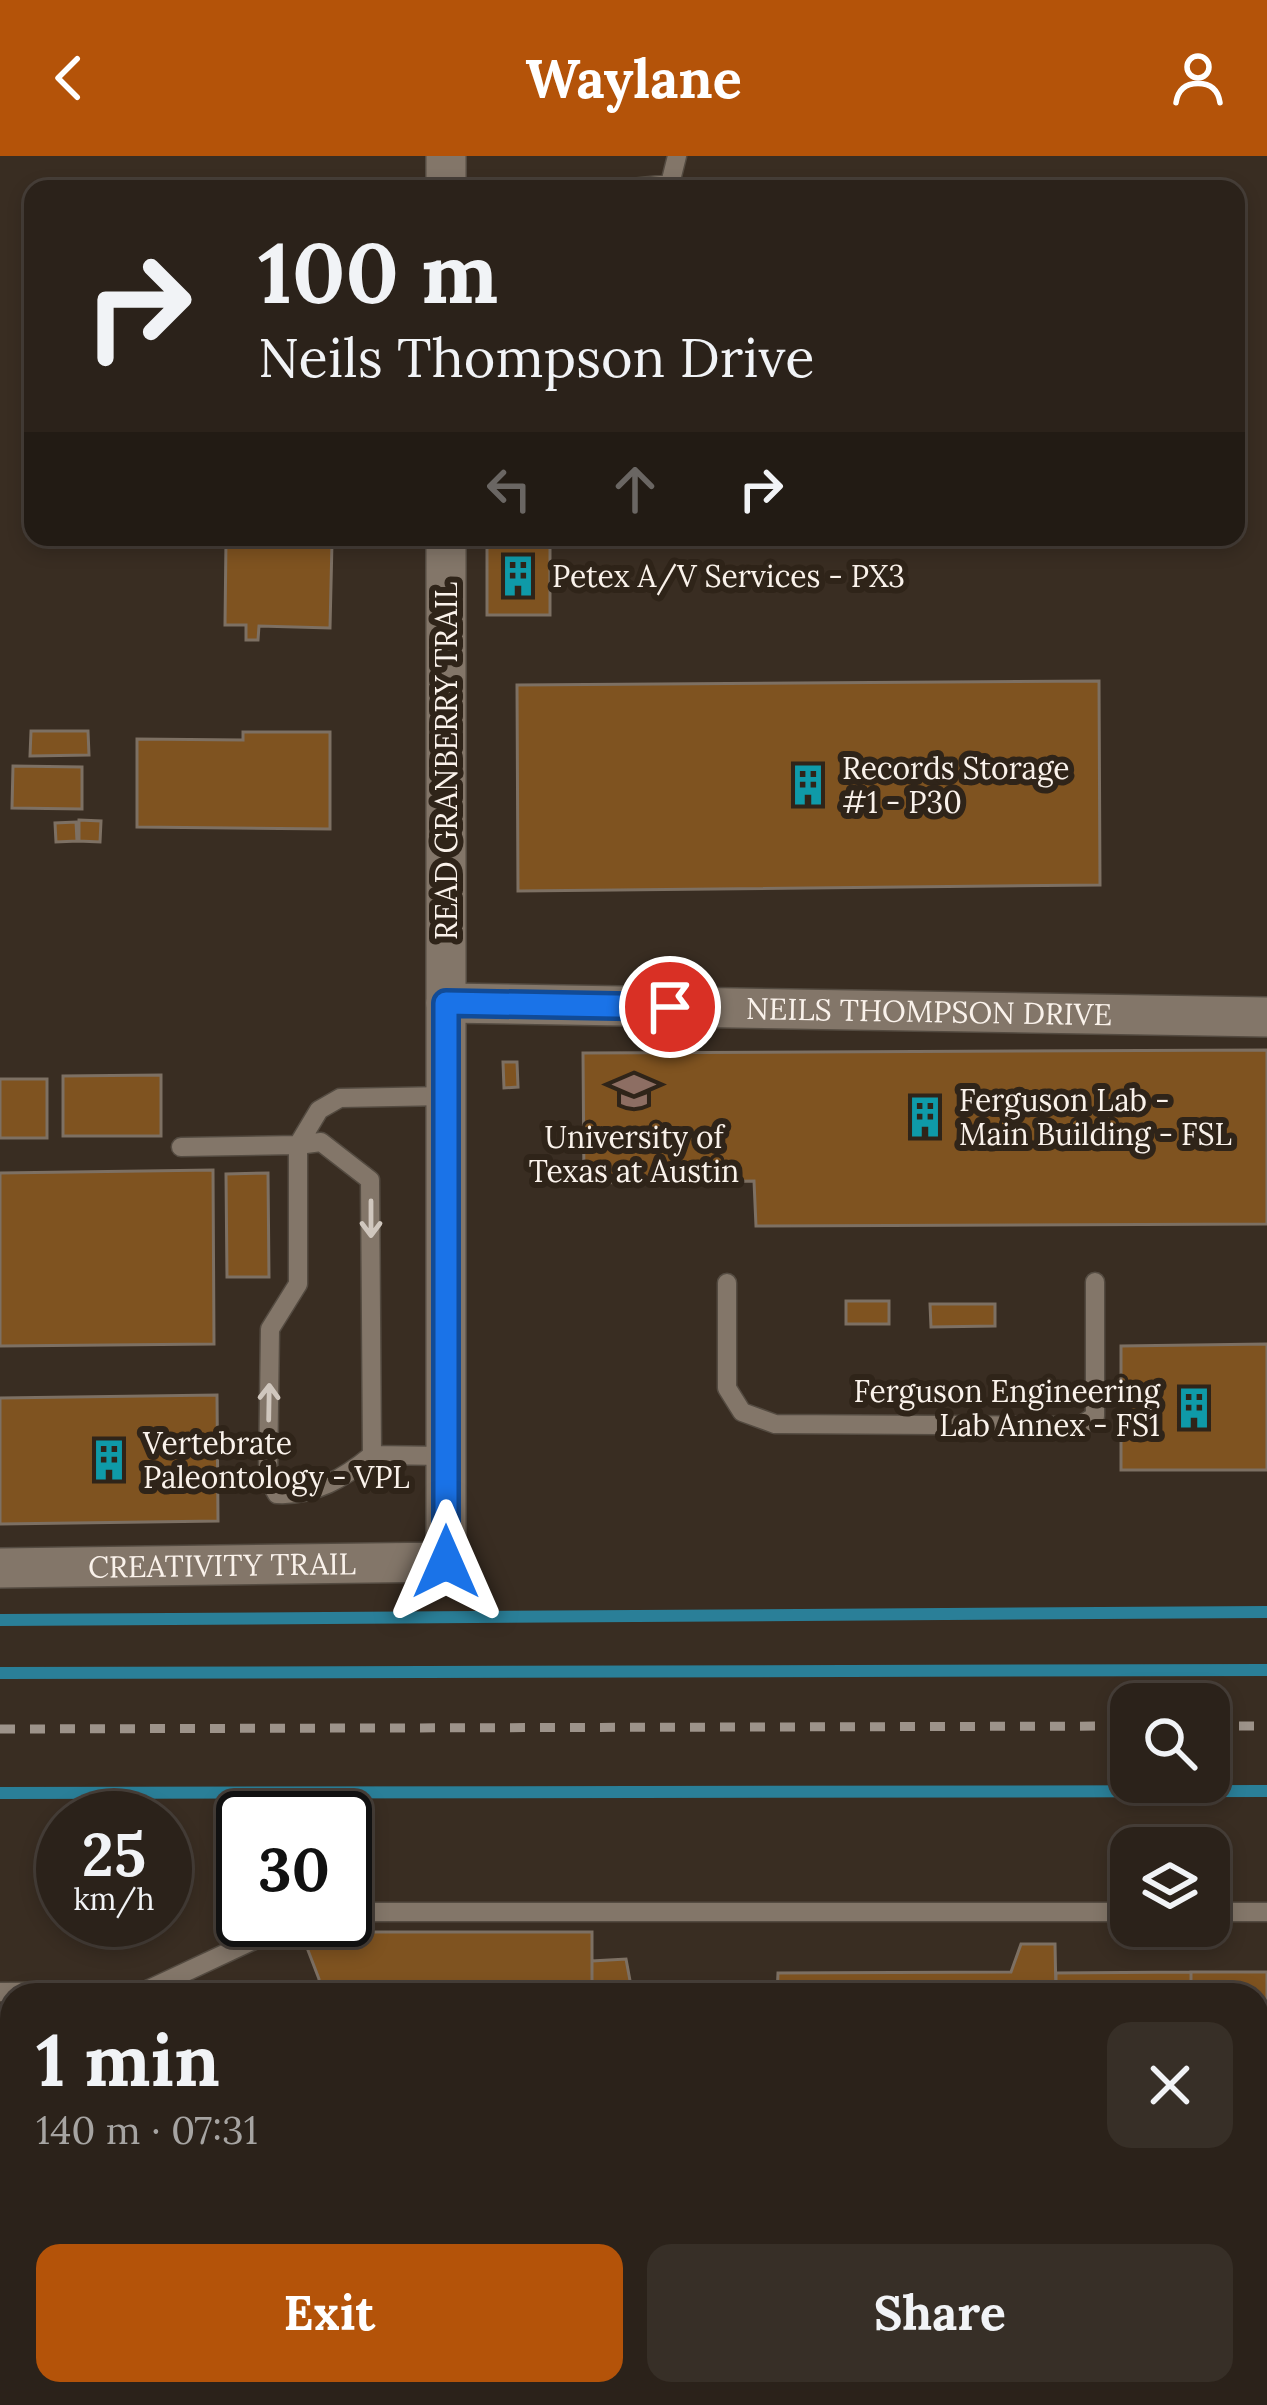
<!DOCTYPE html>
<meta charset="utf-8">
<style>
:root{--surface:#2b221a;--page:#372f27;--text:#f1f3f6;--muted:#a6a4a2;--line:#473f39;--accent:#b45309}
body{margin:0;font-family:Lora,serif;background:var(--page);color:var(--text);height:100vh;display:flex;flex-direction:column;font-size:45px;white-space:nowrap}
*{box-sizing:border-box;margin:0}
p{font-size:39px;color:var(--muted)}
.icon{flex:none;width:66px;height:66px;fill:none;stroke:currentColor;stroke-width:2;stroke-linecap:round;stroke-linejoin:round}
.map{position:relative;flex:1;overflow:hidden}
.sheet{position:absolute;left:0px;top:1827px;width:1269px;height:423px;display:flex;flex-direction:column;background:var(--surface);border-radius:36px 36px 0 0;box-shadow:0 6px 18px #0003,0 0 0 3px var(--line)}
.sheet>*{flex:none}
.guide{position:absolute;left:24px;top:24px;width:1221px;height:366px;border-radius:24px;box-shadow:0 6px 18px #0003,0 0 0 3px var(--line);background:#2b221a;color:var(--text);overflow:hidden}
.controls{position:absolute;left:1110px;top:1527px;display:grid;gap:24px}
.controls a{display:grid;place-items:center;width:120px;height:120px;border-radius:24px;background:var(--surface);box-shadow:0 6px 18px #0003,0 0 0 3px var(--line);font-size:60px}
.speed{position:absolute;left:36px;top:1635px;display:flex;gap:24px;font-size:60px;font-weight:700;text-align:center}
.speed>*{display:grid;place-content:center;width:156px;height:156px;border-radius:50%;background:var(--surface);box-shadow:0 6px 18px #0003,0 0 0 3px var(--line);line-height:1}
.speed small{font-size:30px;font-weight:400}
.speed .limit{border:6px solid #111;border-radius:18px;background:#fff;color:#111}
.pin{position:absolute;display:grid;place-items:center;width:102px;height:102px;color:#fff;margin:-51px;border:6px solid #fff;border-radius:50%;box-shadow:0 3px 12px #0007}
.me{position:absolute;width:132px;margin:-66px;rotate:0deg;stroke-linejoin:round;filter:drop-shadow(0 0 9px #0008)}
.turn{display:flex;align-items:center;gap:42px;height:252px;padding:0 36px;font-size:54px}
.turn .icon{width:156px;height:156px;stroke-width:2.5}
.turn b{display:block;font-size:84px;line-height:102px}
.lanes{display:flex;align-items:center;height:114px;padding:0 36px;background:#0003;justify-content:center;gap:60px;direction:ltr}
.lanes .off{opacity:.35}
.round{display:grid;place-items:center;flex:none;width:126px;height:126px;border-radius:24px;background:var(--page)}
.headline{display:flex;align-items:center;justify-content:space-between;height:204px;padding:0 36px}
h1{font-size:72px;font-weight:700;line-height:90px}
.primary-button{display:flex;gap:24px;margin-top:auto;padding:24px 36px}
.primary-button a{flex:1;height:138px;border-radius:24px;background:var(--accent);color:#fff;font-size:48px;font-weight:700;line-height:138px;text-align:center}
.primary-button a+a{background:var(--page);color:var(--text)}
header{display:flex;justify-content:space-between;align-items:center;height:156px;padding:0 36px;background:var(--accent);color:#fff;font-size:54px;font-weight:700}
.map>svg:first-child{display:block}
</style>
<header><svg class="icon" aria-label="back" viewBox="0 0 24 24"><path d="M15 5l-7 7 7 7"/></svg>Waylane<svg class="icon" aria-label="person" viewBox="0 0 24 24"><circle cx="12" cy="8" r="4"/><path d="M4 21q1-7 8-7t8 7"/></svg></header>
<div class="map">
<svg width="1267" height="2249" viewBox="0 0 1267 2249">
<rect width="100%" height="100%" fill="#392d22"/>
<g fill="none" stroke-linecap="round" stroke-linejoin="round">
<path stroke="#2a7f98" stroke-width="12" d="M0,1464L1267,1456
M0,1517L1267,1514
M0,1637L1267,1635"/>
</g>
<path fill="#7f5320" stroke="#7d7063" stroke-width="3" d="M487,381H550V459H487Z
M226,385L332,386L330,472L259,470L258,484H246V469H225Z
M1099,525L1100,729L518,735L517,529Z
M31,575H88L89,599L30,600Z
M243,576H330V673L137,671V583L243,584Z
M13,610L82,611V653L12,652Z
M79,664L101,665L100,686L79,685Z
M76,666L77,685L56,686L55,667Z
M1267,894V1068L756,1070L754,1025L584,1027L583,897Z
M503,906H517L518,931L504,932Z
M161,919V980H63V920Z
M0,923H47V982H0Z
M213,1014L214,1188L0,1190V1017Z
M268,1017L269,1121H227L226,1018Z
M846,1145H889V1168H846Z
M930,1148H995V1170L931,1171Z
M1267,1188V1314H1121V1190Z
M217,1239L218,1365L0,1368V1242Z
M301,1776H592V1839H319V1823Z
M1021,1788H1055L1056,1839H777L778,1817L1011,1816Z
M626,1803L631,1830L777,1829V1839H592V1805Z
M1191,1816V1839H1056V1817Z
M1191,1816H1267V2016H1257V1839H1191Z
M0,1893H12V2030H0Z"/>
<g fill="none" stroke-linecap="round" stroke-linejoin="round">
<g stroke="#544b41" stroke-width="21">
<path id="service" d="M623,33L670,28L677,0
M181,991L298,989L319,954L340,942L446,940
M727,1127V1232L742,1256L775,1268L1080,1270L1095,1260V1126
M372,1299L370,1024L321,986L298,989V1128L270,1173L268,1322L277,1338C314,1340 344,1322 372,1299L446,1300
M345,1756H1131
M1209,1756H1267
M0,1836L145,1835L297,1764
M1257,2092L1267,2090
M0,2101L12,2106"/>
</g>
<g stroke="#544b41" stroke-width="42">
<g id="minor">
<path d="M446,33V0"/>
<path id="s1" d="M446,847L1267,861"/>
<path id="s2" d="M0,1412L446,1406V381"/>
</g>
</g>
<path stroke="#80766c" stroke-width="8" stroke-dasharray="12 6" stroke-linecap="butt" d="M0,2063H12"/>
<use href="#service" stroke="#837669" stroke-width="18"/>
<use href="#minor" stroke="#837669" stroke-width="39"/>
<path stroke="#9d938a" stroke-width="9" stroke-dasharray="15 15" stroke-linecap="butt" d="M1209,1570H1267
M0,1573L1131,1570"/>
</g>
<defs><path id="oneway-shaft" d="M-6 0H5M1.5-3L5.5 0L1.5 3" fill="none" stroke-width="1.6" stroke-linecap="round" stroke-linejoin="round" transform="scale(3)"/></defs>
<g stroke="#d0c7be">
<use href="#oneway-shaft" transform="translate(371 1063) rotate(90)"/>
<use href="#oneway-shaft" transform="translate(269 1246) rotate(-89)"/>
</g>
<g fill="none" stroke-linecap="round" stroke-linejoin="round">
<g stroke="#114b97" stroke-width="30">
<path id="route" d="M446,1406V847L670,851"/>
</g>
<use href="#route" stroke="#1a73e8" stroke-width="21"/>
</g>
<defs>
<g id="building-bare" transform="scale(3.24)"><path d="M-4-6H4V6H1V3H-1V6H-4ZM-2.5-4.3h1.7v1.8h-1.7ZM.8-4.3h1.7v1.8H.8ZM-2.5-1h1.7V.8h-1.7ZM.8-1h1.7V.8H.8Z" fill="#0f9aa8" stroke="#2f2419" stroke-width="2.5" paint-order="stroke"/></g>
<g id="university-bare" transform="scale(3.24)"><path d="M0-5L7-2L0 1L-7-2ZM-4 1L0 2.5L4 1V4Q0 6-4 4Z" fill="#8d6e63" stroke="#2f2419" stroke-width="2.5" paint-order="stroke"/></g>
</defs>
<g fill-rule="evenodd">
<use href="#building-bare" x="518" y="420"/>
<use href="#building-bare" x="808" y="629"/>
<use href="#university-bare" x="634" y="935"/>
<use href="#building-bare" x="925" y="961"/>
<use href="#building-bare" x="1194" y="1252"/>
<use href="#building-bare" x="109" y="1304"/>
</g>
<g text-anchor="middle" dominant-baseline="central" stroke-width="12" stroke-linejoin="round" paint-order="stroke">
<g font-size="30" fill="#faf2eb" stroke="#2f2419" text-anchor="start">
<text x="552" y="420">Petex A/V Services - PX3</text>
<text x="842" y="612">Records Storage<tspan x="842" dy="34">#1 - P30</tspan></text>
<text x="959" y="944">Ferguson Lab -<tspan x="959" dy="34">Main Building - FSL</tspan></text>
<text x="634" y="981" text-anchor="middle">University of<tspan x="634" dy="34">Texas at Austin</tspan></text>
<text x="1160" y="1235" text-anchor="end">Ferguson Engineering<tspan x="1160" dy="34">Lab Annex - FS1</tspan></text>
<text x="143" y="1287">Vertebrate<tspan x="143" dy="34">Paleontology - VPL</tspan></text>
</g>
<g font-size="30" fill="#faf2eb" stroke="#2f2419">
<text transform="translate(446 605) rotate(-90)">READ GRANBERRY TRAIL</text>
<text stroke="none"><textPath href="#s1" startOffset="483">NEILS THOMPSON DRIVE</textPath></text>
<text stroke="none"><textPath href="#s2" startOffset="222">CREATIVITY TRAIL</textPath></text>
</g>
</g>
</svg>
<div class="controls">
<a><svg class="icon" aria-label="search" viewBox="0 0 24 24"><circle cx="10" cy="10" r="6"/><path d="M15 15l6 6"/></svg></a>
<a><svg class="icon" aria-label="layers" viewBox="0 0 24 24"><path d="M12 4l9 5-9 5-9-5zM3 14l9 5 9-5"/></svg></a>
</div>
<div class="speed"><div>25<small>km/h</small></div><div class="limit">30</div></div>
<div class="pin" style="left:670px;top:851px;background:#d93025"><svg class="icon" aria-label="arrive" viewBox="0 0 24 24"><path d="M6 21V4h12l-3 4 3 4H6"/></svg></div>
<svg class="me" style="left:446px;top:1406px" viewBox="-20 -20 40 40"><path d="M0-17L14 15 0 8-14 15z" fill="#1a73e8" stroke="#fff" stroke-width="4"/></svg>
<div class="guide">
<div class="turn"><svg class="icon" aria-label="right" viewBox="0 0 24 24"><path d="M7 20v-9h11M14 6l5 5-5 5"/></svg><div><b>100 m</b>Neils Thompson Drive</div></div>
<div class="lanes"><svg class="icon off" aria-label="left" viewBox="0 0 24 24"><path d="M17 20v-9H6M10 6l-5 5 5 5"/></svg><svg class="icon off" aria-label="ahead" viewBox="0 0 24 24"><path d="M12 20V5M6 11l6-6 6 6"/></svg><svg class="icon" aria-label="right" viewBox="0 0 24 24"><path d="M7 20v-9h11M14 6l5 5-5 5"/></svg></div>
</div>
<section class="sheet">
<div class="headline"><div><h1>1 min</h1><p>140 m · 07:31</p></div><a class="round"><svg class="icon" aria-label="close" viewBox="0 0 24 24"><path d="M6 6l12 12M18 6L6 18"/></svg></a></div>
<div class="primary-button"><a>Exit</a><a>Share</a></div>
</section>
</div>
